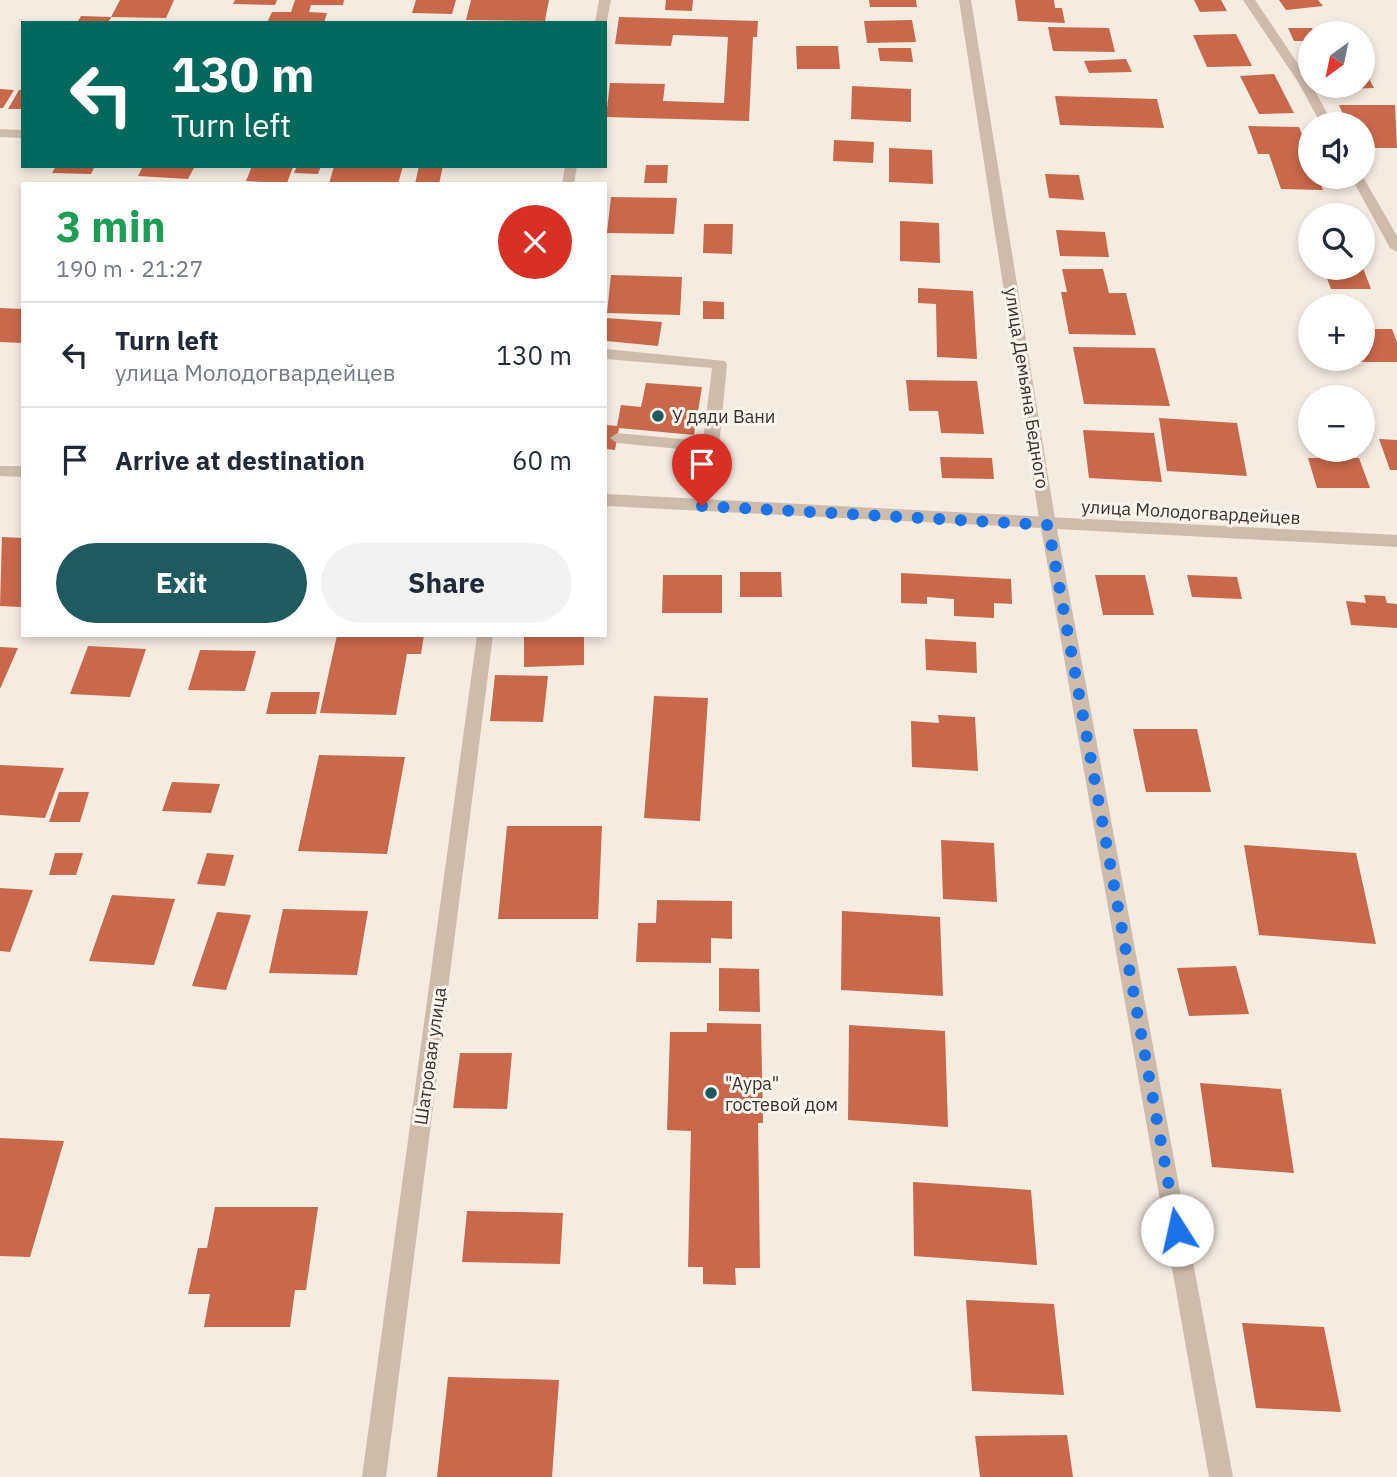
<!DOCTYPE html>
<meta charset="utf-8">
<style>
:root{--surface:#fff;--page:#f2f2f3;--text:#1f2937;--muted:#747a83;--line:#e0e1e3;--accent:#1f5a5e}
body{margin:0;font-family:"IBM Plex Sans",sans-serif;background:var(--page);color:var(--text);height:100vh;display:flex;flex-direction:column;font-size:26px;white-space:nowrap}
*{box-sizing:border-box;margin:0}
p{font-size:23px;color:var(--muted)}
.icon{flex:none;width:38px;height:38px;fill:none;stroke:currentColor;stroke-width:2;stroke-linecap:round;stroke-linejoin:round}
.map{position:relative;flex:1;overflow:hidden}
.sheet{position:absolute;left:21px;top:182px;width:586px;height:455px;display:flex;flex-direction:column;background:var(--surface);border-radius:0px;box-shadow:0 4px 10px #0003}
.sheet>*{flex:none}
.hud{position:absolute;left:21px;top:21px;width:586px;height:147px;border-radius:0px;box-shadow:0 4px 10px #0003;background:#00695c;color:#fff;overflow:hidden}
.needle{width:46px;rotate:213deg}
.controls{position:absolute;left:1298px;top:21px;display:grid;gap:14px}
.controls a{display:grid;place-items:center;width:77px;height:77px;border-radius:50%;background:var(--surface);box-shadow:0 4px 10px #0003;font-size:35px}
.pin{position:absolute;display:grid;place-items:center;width:60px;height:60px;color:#fff;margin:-72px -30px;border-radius:50% 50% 50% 0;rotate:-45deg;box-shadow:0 0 7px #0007}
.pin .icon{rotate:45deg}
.me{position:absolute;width:77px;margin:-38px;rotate:350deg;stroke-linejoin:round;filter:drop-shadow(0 0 5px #0008)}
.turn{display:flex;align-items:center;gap:24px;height:147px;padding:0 35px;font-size:32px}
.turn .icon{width:91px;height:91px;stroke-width:2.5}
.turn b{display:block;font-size:49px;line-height:60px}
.round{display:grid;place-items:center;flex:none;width:74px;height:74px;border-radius:37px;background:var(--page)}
.headline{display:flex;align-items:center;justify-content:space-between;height:119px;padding:0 35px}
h1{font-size:42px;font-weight:700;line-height:52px;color:#1e9e55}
.primary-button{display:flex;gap:14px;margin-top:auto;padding:14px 35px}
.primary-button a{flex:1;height:80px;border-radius:42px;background:var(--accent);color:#fff;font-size:28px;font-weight:700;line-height:80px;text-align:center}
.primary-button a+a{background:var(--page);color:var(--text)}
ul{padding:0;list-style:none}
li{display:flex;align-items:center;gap:21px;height:105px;padding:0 35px;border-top:2px solid var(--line)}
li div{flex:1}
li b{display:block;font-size:26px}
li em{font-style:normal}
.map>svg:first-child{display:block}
</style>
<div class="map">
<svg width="1397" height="1477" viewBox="0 0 1397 1477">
<rect width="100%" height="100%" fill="#f4ebe1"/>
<path fill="#c8694b" d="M120,0H174L166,18L111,17Z
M235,0H277L275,5L233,4Z
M295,0H344L343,5H311L309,12L327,13L324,23H267L272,12H291Z
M416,0H456L452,14L412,13Z
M471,0H549L545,21L466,20Z
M666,0H693L692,11L665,10Z
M869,0H916L917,7H870Z
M1015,0H1054L1055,8H1062L1065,23L1018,21Z
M1194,0H1221L1227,11L1200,12Z
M1279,0H1318L1323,6L1286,10Z
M81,16L111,17L108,23H77Z
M619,17L758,21L757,37H753L749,121L606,117L610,83L665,84L663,101L724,103L728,37L673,35L671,46L615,44Z
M912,20L916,42L867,43L864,21Z
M1048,27L1109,28L1115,52L1053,51Z
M1288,28H1312L1315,33H1311V41H1294Z
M1236,34L1252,66L1207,67L1193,35Z
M796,46H838L840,69H797Z
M878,48H911L913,62L880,61Z
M1126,59L1132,72L1089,73L1084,61Z
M1363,67L1374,88L1338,89L1337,86H1363Z
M1274,74L1294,113L1259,114L1240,76Z
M852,86L911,89V122L851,119Z
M0,89L14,90L3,108H0Z
M19,90H23V109H8Z
M1055,96L1157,99L1164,128L1060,125Z
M1339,105H1395L1397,148H1368L1363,139V124H1356L1353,118L1345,119Z
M1248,126L1299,127L1311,157V177H1318L1323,190L1281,189L1269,154H1258Z
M834,140L874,142L873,163L833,161Z
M889,148L932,150L933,184L889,182Z
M646,165H668L667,183H644Z
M56,166H95L91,174L52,173Z
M143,166H195L188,179L138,176Z
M252,166H285L293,167L287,183L246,181Z
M297,166H321L318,174L294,173Z
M334,166H403L398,184H329Z
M419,166H443L439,184H415Z
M1045,174L1079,175L1084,200L1049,198Z
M611,197L677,198L674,234L607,233Z
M900,221L939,223L940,263L900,261Z
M704,224H733L732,254L703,253Z
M1056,230L1105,232L1109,257L1060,256Z
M1323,268H1363L1371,289H1331Z
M1062,269H1103L1109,293H1126L1136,335L1069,334L1061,292H1067Z
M611,275L682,277L680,315L607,313Z
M918,288L973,291L977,359L937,357L936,304L918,303Z
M703,301L724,302V319H703Z
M0,308L23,309V343L0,342Z
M606,318L662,322L658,346L606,341Z
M1363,329H1392L1397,342V362H1360L1359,359H1363Z
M1073,347L1155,348L1170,406L1084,404Z
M906,380L977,381L984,434L941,433L938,411H909Z
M646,383L702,387L694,435L619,428L615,450L606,449V425L617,426L621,405L641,407Z
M1159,418L1237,423L1247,476L1167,471Z
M1083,430L1154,433L1162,482L1089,478Z
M1379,439L1397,440V470H1390Z
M940,457L992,458L994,479L942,478Z
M1308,458H1359L1370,488H1317Z
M2,537L23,538L21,607L0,606Z
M740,572H781L782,597H740Z
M901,573L1011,579L1012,604L994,603V618L954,616V599L927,597V604L901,603Z
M663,575H722V613H662Z
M1095,575H1145L1154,615H1103Z
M1187,575L1237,577L1242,599L1192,597Z
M1364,595L1385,596L1387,603L1397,604V628L1351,625L1346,601L1366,603Z
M337,635H424L421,654H407L396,715L320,713Z
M584,636V665L524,667V637Z
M925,639L976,642L977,673L926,670Z
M88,646L146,649L130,697L70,694Z
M0,647L18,648L0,689Z
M200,650L256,651L245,691L188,690Z
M495,675L548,676L543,722L490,721Z
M271,692H320L316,714H266Z
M654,696L708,698L700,821L644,818Z
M938,715L975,717L978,771L912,767L911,721L939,723Z
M1133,729H1197L1211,792H1146Z
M319,755L405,757L387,854L298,851Z
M0,765L64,768L45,818L0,815Z
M172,782L220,784L211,813L162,811Z
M59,792H89L80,822H49Z
M507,826H602L598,919H498Z
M941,840L994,843L997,902L943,899Z
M1244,845L1356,853L1376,944L1259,935Z
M55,853H83L76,875H49Z
M207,853L234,855L225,886L197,884Z
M0,888L33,890L10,952L0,951Z
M112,895L175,899L154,965L89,961Z
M657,900L732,901V939L711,938V963L636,962L638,923H656Z
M283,909L368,911L357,975L269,973Z
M842,911L940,917L943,996L841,990Z
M217,912L251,915L226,990L192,986Z
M1236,966L1249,1014L1189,1016L1177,968Z
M719,968L759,969L760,1012L719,1011Z
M707,1023L761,1024L763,1123H758L760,1268H735L736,1285L703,1284V1267H688L691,1131L667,1130L670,1032H707Z
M849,1025L945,1031L948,1127L848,1120Z
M460,1053H512L507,1109L453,1108Z
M1200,1083L1281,1089L1294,1173L1212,1167Z
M0,1138L64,1141L30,1257L0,1256Z
M913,1182L1031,1190L1037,1265L914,1256Z
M215,1207H318L306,1290H295L290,1327H204L210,1294H188L198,1248H207Z
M467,1211L563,1213L560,1264L462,1262Z
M966,1300L1054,1304L1064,1395L972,1391Z
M1242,1323L1324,1327L1341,1412L1256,1408Z
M448,1377L559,1380L552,1477H437Z
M1067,1435L1073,1477H980L975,1436Z"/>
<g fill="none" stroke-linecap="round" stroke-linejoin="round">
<path fill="#cdbbac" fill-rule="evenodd" d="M606,349L725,361L727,364L719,447L707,510L702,512L694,506L701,451L617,443L610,438L617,433L703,441L712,368L606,359Z"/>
<path fill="#cdbbac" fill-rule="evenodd" d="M959,0H971L1056,525L1048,531L1040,525Z
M1243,0H1255L1310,82L1333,124H1321L1298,82Z
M0,129L23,130V138L0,137Z
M1351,177H1363L1397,236V252L1390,248Z
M477,635H493L386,1477H362Z"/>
<path fill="#cdbbac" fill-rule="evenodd" d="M599,0H611L606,25L595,23Z
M565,166H577L574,184H562Z
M0,466H23V477L0,476Z
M606,494L1397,535V547L1057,529L1233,1477H1209L1041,528L606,506Z"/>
</g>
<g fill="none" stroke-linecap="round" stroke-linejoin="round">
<path stroke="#1a73e8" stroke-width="12" stroke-dasharray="0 21.6" d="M702,506L1048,525L1177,1230"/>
</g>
<g fill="#1f5a5e" stroke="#fbf5ee" stroke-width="2.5">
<circle cx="658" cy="416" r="7"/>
<circle cx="711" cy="1093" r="7"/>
</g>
<g text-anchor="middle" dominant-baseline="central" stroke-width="6" stroke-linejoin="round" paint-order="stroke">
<g font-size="18" fill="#3b302b" stroke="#fbf5ee">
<text transform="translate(1027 388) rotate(81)">улица Демьяна Бедного</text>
<text transform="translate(1191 512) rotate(3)">улица Молодогвардейцев</text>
<text transform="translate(430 1056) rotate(-82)">Шатровая улица</text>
</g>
<g font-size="18" fill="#3b302b" stroke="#fbf5ee" text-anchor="start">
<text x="672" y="416">У дяди Вани</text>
<text x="725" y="1083">"Аура"<tspan x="725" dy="21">гостевой дом</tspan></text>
</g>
</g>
</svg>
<div class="controls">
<a><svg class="needle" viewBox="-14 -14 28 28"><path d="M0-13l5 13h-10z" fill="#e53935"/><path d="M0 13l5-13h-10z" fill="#747a83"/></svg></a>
<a><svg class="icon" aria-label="sound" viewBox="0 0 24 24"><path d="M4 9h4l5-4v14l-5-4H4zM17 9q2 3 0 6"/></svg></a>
<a><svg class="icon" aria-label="search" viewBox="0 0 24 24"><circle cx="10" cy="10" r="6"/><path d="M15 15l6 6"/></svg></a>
<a>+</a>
<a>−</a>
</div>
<div class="pin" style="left:702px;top:506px;background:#d93025"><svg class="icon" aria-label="arrive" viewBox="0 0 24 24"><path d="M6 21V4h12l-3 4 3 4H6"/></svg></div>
<svg class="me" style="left:1177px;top:1230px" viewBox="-20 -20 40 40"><circle r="19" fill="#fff"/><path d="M0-13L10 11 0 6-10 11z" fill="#1a73e8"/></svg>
<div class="hud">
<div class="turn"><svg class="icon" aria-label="left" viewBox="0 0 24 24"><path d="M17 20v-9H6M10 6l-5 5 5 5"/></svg><div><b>130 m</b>Turn left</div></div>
</div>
<section class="sheet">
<div class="headline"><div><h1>3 min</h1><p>190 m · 21:27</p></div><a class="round" style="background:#d93025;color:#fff"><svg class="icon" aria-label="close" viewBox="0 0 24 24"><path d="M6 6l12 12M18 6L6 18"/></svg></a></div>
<ul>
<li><svg class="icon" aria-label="left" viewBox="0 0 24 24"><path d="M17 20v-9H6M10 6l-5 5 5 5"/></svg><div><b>Turn left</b><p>улица Молодогвардейцев</p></div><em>130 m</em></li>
<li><svg class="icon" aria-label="arrive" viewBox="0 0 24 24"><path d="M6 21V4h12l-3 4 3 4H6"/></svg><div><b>Arrive at destination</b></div><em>60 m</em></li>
</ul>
<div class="primary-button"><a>Exit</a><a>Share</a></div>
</section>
</div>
